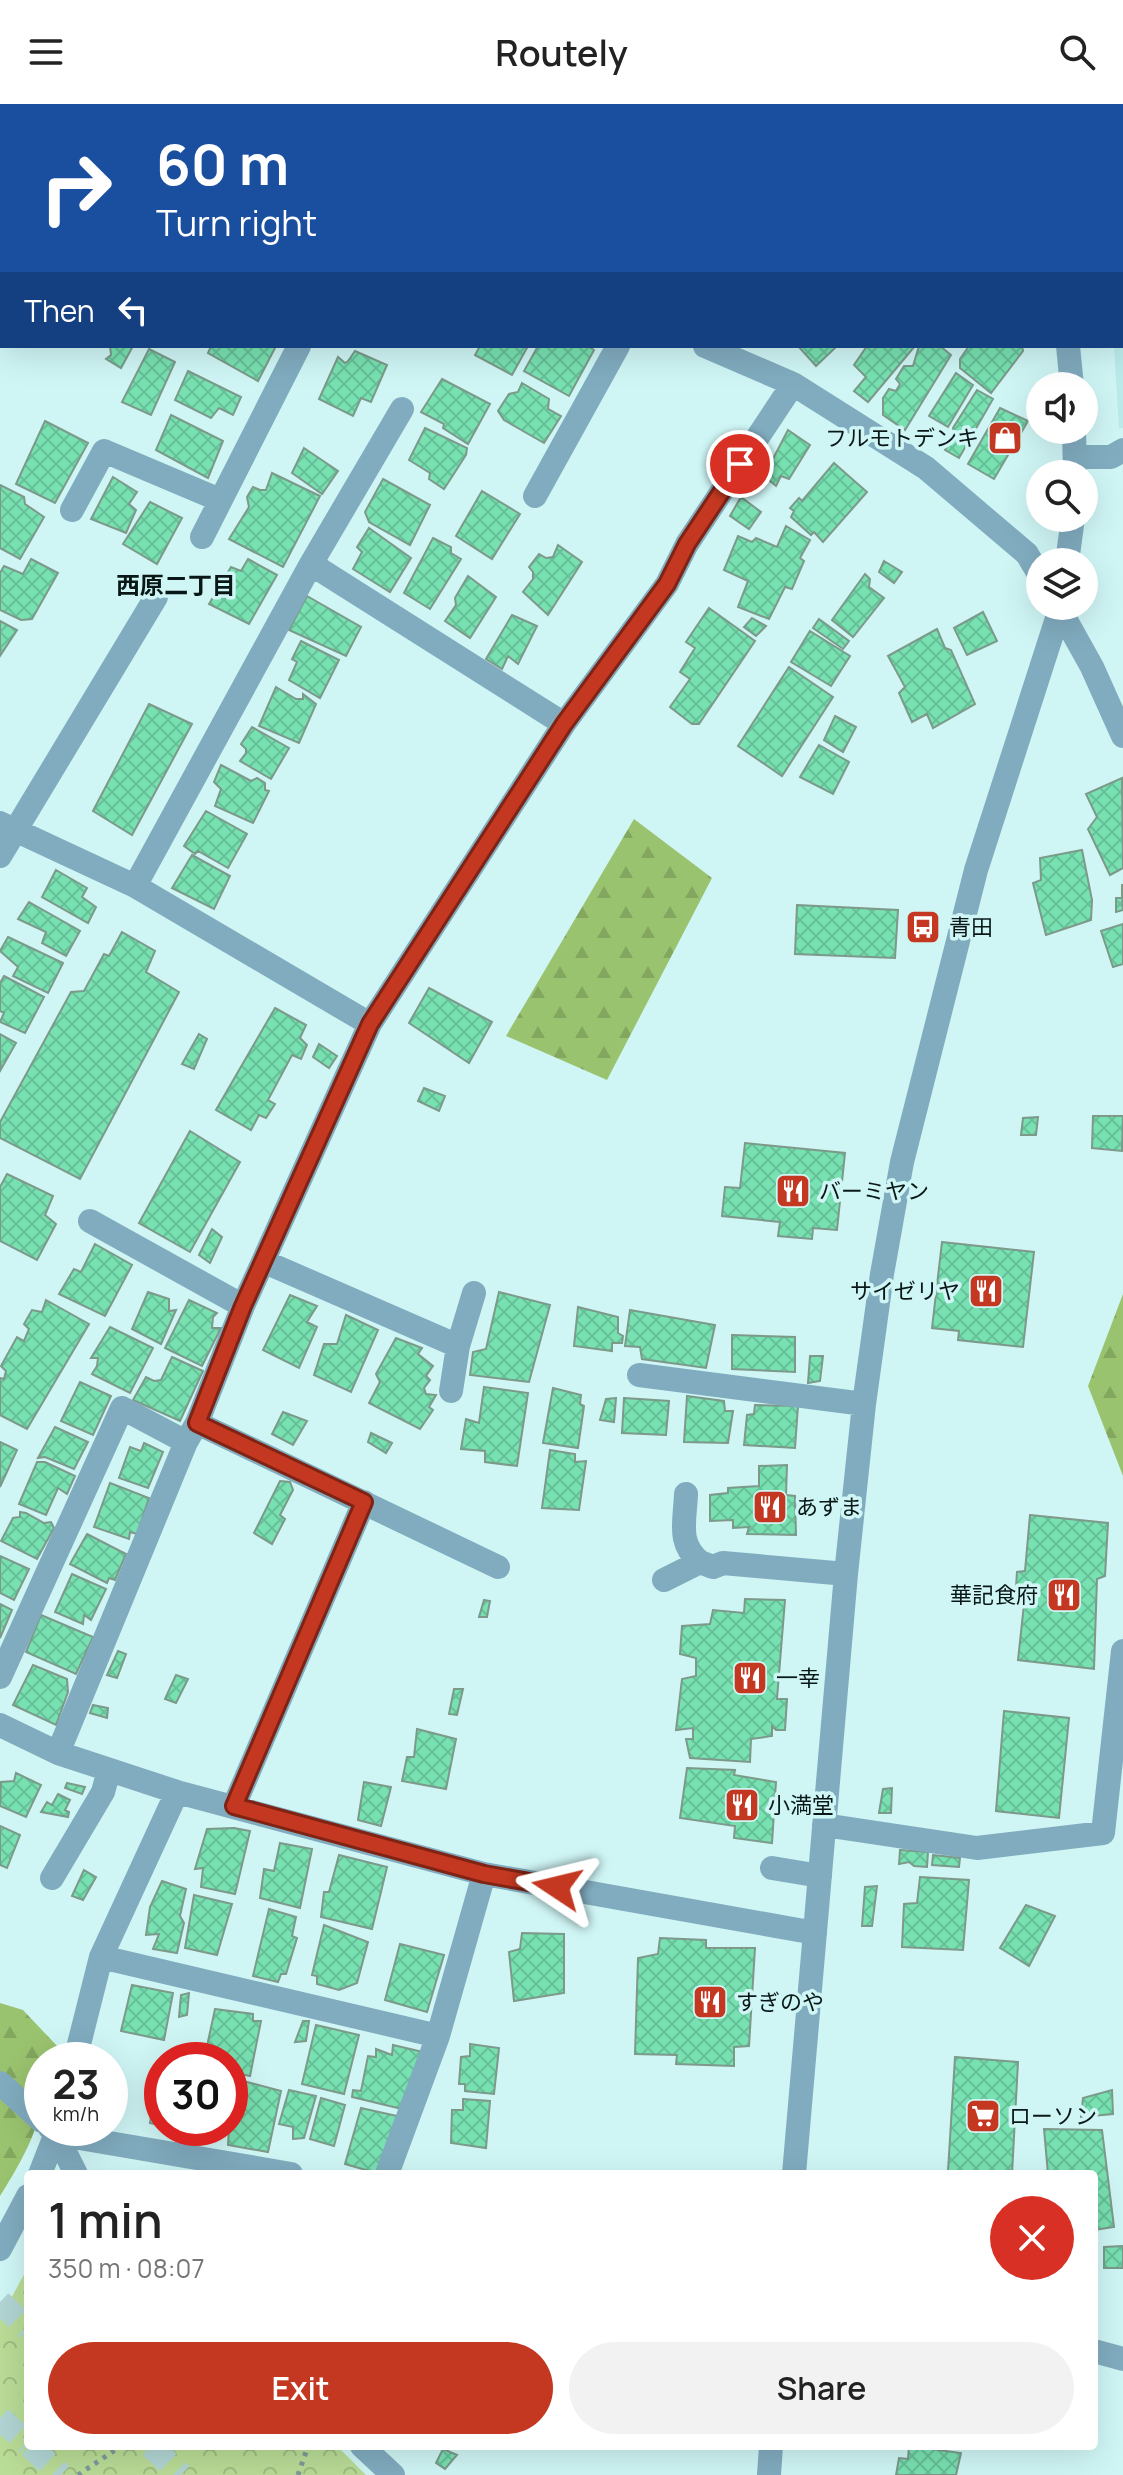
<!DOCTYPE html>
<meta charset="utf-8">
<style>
:root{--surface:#fff;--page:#f2f2f2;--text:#222;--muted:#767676;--accent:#c43821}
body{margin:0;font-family:Manrope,"Noto Sans JP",sans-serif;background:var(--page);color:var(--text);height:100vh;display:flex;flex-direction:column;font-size:30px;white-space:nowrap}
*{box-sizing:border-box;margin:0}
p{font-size:26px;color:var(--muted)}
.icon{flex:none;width:44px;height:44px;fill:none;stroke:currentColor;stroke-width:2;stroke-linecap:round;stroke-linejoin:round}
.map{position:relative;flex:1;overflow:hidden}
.side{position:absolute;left:24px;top:2066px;width:1074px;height:280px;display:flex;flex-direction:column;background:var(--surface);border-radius:8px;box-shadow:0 8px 32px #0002}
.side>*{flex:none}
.hud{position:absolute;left:0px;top:0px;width:1124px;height:244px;box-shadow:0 8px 32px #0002;background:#1a4fa0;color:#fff;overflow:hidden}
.tools{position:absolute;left:1026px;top:268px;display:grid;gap:16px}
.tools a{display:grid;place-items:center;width:72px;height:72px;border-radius:50%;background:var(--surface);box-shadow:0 8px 32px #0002;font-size:40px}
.speed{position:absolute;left:24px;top:1938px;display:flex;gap:16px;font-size:40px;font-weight:700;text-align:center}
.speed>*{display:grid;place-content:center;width:104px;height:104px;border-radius:50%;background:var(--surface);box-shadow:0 8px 32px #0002;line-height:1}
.speed small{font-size:20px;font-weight:400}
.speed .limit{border:12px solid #d22;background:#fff;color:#111}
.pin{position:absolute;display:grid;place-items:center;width:68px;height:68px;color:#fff;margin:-34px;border:4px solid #fff;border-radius:50%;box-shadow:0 2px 8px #0007}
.me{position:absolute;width:88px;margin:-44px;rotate:280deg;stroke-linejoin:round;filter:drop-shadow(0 0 6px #0008)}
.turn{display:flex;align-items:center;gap:28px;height:168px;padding:0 24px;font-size:36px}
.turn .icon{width:104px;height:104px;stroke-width:2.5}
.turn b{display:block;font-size:56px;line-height:68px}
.then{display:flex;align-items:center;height:76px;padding:0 24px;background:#0003;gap:16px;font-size:30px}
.round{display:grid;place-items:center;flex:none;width:84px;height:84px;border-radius:42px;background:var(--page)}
.headline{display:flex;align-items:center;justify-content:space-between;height:136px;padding:0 24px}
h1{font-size:48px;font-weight:600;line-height:60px}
.cta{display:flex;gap:16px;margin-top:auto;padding:16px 24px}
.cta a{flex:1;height:92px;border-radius:48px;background:var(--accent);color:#fff;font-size:32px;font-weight:600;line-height:92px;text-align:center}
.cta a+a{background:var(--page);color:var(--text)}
header{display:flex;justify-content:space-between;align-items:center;height:104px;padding:0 24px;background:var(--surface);font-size:36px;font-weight:600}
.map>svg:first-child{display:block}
</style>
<header><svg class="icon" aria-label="menu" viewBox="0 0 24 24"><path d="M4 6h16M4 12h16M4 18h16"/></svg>Routely<svg class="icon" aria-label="search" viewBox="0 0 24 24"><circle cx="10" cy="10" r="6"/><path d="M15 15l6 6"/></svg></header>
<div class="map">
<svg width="1123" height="2371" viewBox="0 0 1123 2371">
<defs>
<pattern id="forest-firs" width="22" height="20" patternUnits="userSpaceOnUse" patternTransform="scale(2)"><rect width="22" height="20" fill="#9ac36f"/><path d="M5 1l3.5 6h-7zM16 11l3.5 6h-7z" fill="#83a75f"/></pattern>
<pattern id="park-crowns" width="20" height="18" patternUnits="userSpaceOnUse" patternTransform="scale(2)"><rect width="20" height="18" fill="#b9dc96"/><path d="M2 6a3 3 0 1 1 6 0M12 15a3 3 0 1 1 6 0" fill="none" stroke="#9ebc81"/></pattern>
<pattern id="building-cross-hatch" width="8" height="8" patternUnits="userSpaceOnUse" patternTransform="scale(2)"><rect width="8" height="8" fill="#78e1b1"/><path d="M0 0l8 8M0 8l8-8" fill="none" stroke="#66c098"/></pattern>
</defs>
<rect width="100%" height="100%" fill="#cff6f5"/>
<path fill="#baeaea" d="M1078,0H1123V324L1119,325L1114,242H1122V2H1079Z"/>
<path fill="url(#forest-firs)" d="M634,715L712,774L607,976L506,932Z
M1123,1190V1372L1088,1282Z
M0,1899L23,1906L58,1943L55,1956H42C42,1970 44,1986 42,2000C36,2033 17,2065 0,2092Z"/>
<path fill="url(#park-crowns)" d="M28,2163V2342H337L366,2371H0V2215Z"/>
<path fill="url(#building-cross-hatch)" stroke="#7c998a" stroke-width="2" d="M1087,0H1123V83L1122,2H1088Z
M110,242H133L121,264L106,255L111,251Z
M211,242H276L258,277L208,249Z
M480,242H528L512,271L475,251Z
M538,242H588L594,246L569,292L524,267Z
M798,242H837L816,262Z
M867,242H915L868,298L854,287L866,273L854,261Z
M919,242H940L951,251L905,326L883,311V294L889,285L896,287L900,280L896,275L904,262H913Z
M969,242H1022L1023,247L991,289L960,264V255Z
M149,245L175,258L151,311L122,298Z
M355,247L387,261L371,298L361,294L353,312L319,295L338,253L345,259L348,257Z
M188,267L241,293L233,311L219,304L211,314L175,296Z
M956,269L973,281L948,323L929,312Z
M442,275L490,300L468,340L443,324L444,320L421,308Z
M522,279L549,295L548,305L561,312L544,339L504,316L498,307L509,290L518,288Z
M977,286L993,295L959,354L945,346L955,331L953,324Z
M1000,304L1028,317L994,375L968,360Z
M171,311L223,337L208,374L156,346Z
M45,317L88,339L55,399L16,380Z
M425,324L467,344L466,351L444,385L429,375L430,369L409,356Z
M788,326L810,341L789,375L781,372L776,382L764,372Z
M304,344L338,367L322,390L292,369Z
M834,359L867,388L823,438L814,428L811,431L791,413L794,407L790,404L799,394L802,397Z
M272,369L320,392L283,463L229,435L249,403L247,393L253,383L260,386H266Z
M113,373L137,388L129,400L136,406L126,429L91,415Z
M383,375L430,401L410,441L369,418L365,408Z
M0,381L24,393L25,400L44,413L20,455L0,444Z
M482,387L520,410L492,455L456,432Z
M741,393L761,408L749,425L730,412Z
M150,398L182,414L157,460L123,440Z
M786,422L810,436L800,454L804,457L792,485L785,483L769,515L738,503L748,477L724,466L738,432L752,438L756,434L777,443Z
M369,424L411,454L390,488L353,465L362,448L357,443Z
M433,434L451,443V449L461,455L430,505L404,489Z
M558,441L582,458L548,511L523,488L533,475V468L529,463L539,450L546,454L553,453Z
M31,455L58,469L32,515L21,516L0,506V469L4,462L23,470Z
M248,455L277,471L249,520L209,500L231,463L241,467Z
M884,457L902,468L894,479L879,468Z
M865,470L870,475L869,483L884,494L853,533L832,516Z
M468,472L496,493L470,534L445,517L456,501L455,494Z
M307,492L361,523L346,552L289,526Z
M709,504L755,537L699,620H692L670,603L690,575L680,568L695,544L686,538Z
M983,508L997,537L967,551L954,524Z
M512,511L537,522L518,560L508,552L502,565L486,555Z
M752,514L766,522L756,532L744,523Z
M819,515L849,537L843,545L813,524Z
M0,517L17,526L0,552Z
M937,525L945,544L951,546L975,600L933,624L927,610L912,618L899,589L905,583L888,552Z
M810,527L850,552L831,582L791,558Z
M301,537L339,556L320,594L289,576L297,558L292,555Z
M789,563L833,593L782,672L738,642Z
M276,583L296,595H303V590L316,600L299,639L259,622Z
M149,600L192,620L132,731L93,707Z
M835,612L856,623L843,648L824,636Z
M252,623L289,644L271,675L240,657L246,649V645L241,640Z
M819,641L849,658L833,690L800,673Z
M221,661L251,677L257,674L265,679V686L269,687L253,719L215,702L221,685L214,678Z
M1122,674L1123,764L1110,771L1088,725L1097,713L1086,690Z
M206,707L247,730L228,764L198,747L195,750L184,742Z
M1082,746L1092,796L1091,816L1046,831L1033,779L1041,776L1040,754Z
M192,751L230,772L214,805L172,784Z
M56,766L87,784L82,793L96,803L88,819L42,793Z
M1122,780L1123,806L1116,808V794H1122Z
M29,798L80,827L66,852L42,839L46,828L18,815Z
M797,801L898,806L895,854L795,850Z
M1123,820V860L1113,863L1101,827Z
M122,828L155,847L146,868L179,888L80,1075L0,1034V1018L71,888L84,887L104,850L109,852Z
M8,833L63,859L48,889L13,872L18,863L0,847Z
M4,872L44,893L25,929L0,918L4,909L0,907V879Z
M429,884L492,918L469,959L409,919Z
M275,904L306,921L300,934L307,941L301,955L292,951L268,996L275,1000L266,1014L259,1011L251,1026L216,1006Z
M0,930L16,939L0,967Z
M199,930L207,935L194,965L182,960Z
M319,940L337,952L329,964L313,953Z
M424,984L445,992L439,1007L418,997Z
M1093,1012H1123L1122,1047L1092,1044Z
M1038,1013L1036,1031H1021L1023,1014Z
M190,1027L240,1058L190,1148L139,1119Z
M745,1039L845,1049L837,1126L813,1124L812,1135L778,1132L780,1118L722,1112L725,1083L740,1084Z
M7,1070L53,1092L45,1111L56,1120L37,1156L0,1137V1083Z
M212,1125L222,1133L210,1159L199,1151Z
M942,1138L1034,1148L1023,1243L958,1236L959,1227L932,1224Z
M95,1140L132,1161L105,1212L59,1190L74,1165L81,1168Z
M148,1188L169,1195V1207L176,1206L161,1240L132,1225Z
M499,1188L550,1201L529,1278L470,1271L473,1248L486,1245Z
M290,1191L317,1202L307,1218L317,1223L299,1264L263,1246Z
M46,1196L89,1220L27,1325L0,1311V1274L4,1275L6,1267L1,1262L17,1233L24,1237L29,1225L24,1220L32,1206L42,1208Z
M189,1196L217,1209L213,1213L212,1224H221L202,1262L165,1244Z
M578,1203L618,1213V1229L623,1232L622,1239H612V1247L574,1242Z
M630,1206L715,1221L706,1264L642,1255L640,1243L625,1242Z
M346,1211L378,1226L351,1288L314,1271L324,1240H337Z
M110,1223L153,1244L130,1289L92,1270L97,1262L98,1254H91Z
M732,1231L795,1233V1268L732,1265Z
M396,1234L422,1244L418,1250L433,1262L426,1272L430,1276L424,1284L426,1290L436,1291L429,1303L433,1306L420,1325L369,1299L380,1278L376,1270Z
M810,1252H823L820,1277L808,1279Z
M172,1253L203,1267L180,1317L133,1296L146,1273L154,1277L161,1276Z
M80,1278L111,1292L93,1331L61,1317Z
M484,1283L528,1289L517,1362L485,1358V1347L461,1345L466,1315L479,1319Z
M553,1284L581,1291L580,1300L584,1302L578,1344L543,1339Z
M687,1292L724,1297L725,1307H733L728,1339L684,1338Z
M616,1294L614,1318L600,1316L606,1295Z
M624,1294L669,1297L666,1331L622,1329Z
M755,1301L798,1302L795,1344L744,1341L747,1311L754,1310Z
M283,1308L307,1317L293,1341L272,1330Z
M55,1323L88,1338L74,1365L45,1353L38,1354Z
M371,1329L392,1339L386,1349L368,1338Z
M0,1338L17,1346L0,1383Z
M144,1339L163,1348L148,1384L119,1374L130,1343L141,1347Z
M550,1346L575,1350V1358L586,1357L579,1406L542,1404Z
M37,1358H45L75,1372L67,1390L58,1384L46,1411L19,1400Z
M787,1361L786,1391L795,1392L796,1431L747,1430L749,1423L733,1424V1416L710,1417V1391L728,1389V1384L759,1382V1362Z
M280,1377L290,1378L293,1386L280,1411L285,1415L272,1440L254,1429Z
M110,1379L149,1394L137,1430L130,1428L129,1435L94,1423Z
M20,1408L26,1409L44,1419L51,1418L54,1424L37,1455L1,1437L13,1414L20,1413Z
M1030,1411L1108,1419L1105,1472L1097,1475L1094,1565L1018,1556L1024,1500L1015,1498L1017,1468L1025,1467Z
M87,1430L126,1450L115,1476L109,1474L107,1479L70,1460Z
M0,1452L29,1465L14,1496L0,1489Z
M72,1470L106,1485L91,1516L84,1511L83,1520L55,1508Z
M745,1495L785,1496L777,1595H787L785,1626H776L772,1622V1632L751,1635L750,1658L690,1654L686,1635H693V1624L676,1626L682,1575L696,1572V1554L680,1550L682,1522L710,1520L713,1506L744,1509Z
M484,1496L490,1497L487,1513H479Z
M0,1500L12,1506L0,1534Z
M41,1511L93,1533L76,1570L26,1548Z
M118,1547L126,1550L117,1574L107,1571Z
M33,1561L67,1575L68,1588L56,1621L13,1601Z
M176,1571L188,1575L176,1599L165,1595Z
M454,1585H463L457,1611L449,1610Z
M93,1601L108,1604L107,1614L90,1609Z
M1004,1607L1069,1614L1059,1714L996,1707Z
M417,1625L456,1635L446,1685L402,1677L407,1653H414Z
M687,1664L735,1666L734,1671L776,1678L772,1739L734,1734L735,1722L680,1714Z
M16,1669L41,1681L26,1713L0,1702L1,1678L14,1677Z
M364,1678L391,1683L381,1722L358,1716Z
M67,1679L85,1683L82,1690L65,1684Z
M892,1684L891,1709H879L883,1685Z
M58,1690L70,1696L65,1706L69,1708L68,1713L41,1708L47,1698L52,1701Z
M0,1722L20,1731L7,1764L0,1761Z
M234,1724L250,1727L235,1790L201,1783L203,1764L195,1765L207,1725Z
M280,1739L312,1745L300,1804L260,1794L264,1765L274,1767Z
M900,1746L928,1748L927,1763L914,1762L909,1758L899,1760Z
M339,1751L387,1763L372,1825L321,1813L324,1788H329Z
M933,1751L960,1754L959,1763L932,1761Z
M84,1766L96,1773L83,1796L72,1792Z
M920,1773L969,1776L963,1846L902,1843L904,1800L917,1799Z
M162,1777L186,1785L180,1812L184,1819L177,1849L153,1845L159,1830L146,1831L150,1803Z
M877,1782L872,1822H862L865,1783Z
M194,1791L232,1800L217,1851L185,1844Z
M1026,1801L1055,1812L1029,1862L1000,1844Z
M269,1805L296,1813L292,1832L297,1834L286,1870H281L278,1878L253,1872Z
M324,1821L368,1838L357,1879L339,1886L317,1880V1872L312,1871Z
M522,1829L564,1830V1889L514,1897L509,1848L520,1845Z
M660,1834L706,1836V1844H755L749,1942L734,1943V1962L676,1960L677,1951L635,1950L638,1854L658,1850Z
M400,1840L444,1851L427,1908L385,1896Z
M132,1881L173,1889L164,1936L121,1927Z
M189,1889L187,1911L179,1913L181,1891Z
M215,1905L253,1910V1917H261L250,1972L230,1968V1956H204Z
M303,1917H309L306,1937L295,1938Z
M316,1921L359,1931L344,1990L302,1980Z
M470,1940L499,1944L494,1990L465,1987V1980H459L461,1953L470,1952Z
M393,1941L423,1948L406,2006L352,1993L353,1986L361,1987L368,1952L376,1953V1945L392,1951Z
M955,1953L1018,1958L1012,2070L948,2067Z
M232,1974L281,1987L268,2048L228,2041Z
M162,1983V2022L150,2019L155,1987H161Z
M289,1986L316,1992L304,2034L293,2035V2023L279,2020Z
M1112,1986L1113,2010L1081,2013L1083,1994Z
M321,1994L345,2001L334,2042L310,2035Z
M463,1995L490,1997L486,2044L451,2039L452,2006H463Z
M361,2004L397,2012L380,2070L345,2060Z
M168,2024H212H198L199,2032Z
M1044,2025L1102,2026L1114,2123L1094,2126V2070H1048Z
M1123,2142V2164H1104V2143Z
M909,2342L961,2349L956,2371H896L899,2354L908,2355Z
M443,2345L457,2351L445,2365L436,2359Z"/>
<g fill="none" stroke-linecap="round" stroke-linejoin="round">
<path stroke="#b1d5d4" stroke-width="24" stroke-dasharray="24 12" stroke-linecap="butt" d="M0,2198L28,2225
M0,2314L28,2340
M30,2342L61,2371
M151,2342L181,2371"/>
<path stroke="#7d9a9a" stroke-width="5" stroke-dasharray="4 6" stroke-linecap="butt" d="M78,2371L121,2342
M298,2371L308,2342"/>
<path stroke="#81acbf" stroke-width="24" d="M125,0L130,2
M1030,0V2
M635,2L637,0
M705,242L793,280L926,364L1027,450L1040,472
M1068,242L1072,282
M1074,326L1075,370
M1076,353H1111L1123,346
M535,392L618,242
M72,406L104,347L220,396
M202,433L299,242
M1067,458L1073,414
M311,460L564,620
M1058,502L1092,563L1123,632
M0,719L135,782L370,920
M0,752L156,493
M135,782L311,460L402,305
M90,1117L243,1202
M265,1158L458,1242
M639,1271L864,1300
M451,1287L458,1242L474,1189
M197,1319L498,1463
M686,1390C685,1418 677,1439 700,1458
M664,1476L700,1458L713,1463L723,1459L846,1470
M0,1573L122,1304L186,1338
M0,1621L58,1649L177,1688L484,1770L438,1932L101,1853
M58,1649L186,1338L197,1319L243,1202L370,920L564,620L667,480L687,440L793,280
M234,1702L364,1398
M824,1721L977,1744L1103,1729L1123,1547
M772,1764L820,1772
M484,1770L815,1829
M52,1774L103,1688L109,1666
M75,1956L101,1853L177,1688
M0,1979L42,2017
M50,2024L56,2030L76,2070
M56,2030L291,2070
M40,2070L58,2024
M387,2070L438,1932
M794,2070L846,1470L864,1300L882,1170L902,1058L976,766L1061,502
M0,2145L28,2092
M1094,2247L1123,2255
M362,2342L393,2371
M769,2371L771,2342"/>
</g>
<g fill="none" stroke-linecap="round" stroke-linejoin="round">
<g stroke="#7f2415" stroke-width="20">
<path id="route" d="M557,1783L484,1770L234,1702L364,1398L197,1319L243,1202L370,920L564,620L667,480L687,440L740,360"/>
</g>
<use href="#route" stroke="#c43821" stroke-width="14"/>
</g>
<defs>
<g id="shop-square" transform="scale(1.8)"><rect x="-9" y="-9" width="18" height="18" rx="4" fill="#c43821" stroke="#cff6f5"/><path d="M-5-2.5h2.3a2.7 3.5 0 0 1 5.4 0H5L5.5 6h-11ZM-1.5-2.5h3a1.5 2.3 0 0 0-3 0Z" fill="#fff"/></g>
<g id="bus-square" transform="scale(1.8)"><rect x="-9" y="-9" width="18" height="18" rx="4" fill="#c43821" stroke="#cff6f5"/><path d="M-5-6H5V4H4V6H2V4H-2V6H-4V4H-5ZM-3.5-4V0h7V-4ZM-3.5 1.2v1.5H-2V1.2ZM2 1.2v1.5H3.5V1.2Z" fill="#fff"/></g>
<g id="restaurant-square" transform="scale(1.8)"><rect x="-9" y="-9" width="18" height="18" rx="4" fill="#c43821" stroke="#cff6f5"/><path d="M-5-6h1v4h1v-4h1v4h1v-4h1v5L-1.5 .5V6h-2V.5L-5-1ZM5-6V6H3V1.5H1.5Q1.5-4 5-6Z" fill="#fff"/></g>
<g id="supermarket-square" transform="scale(1.8)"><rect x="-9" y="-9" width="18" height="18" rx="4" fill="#c43821" stroke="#cff6f5"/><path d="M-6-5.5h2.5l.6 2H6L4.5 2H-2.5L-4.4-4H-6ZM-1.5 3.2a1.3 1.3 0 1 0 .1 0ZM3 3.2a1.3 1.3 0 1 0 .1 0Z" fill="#fff"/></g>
</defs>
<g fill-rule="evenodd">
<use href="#shop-square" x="1005" y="334"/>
<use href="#bus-square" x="923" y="823"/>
<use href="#restaurant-square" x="793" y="1087"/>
<use href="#restaurant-square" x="986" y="1187"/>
<use href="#restaurant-square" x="770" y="1403"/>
<use href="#restaurant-square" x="1064" y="1491"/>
<use href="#restaurant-square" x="750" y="1574"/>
<use href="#restaurant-square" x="742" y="1701"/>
<use href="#restaurant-square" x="710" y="1898"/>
<use href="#supermarket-square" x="983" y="2012"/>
</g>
<g text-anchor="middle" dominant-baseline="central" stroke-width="7" stroke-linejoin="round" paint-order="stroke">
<g font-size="22" fill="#091717" stroke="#cff6f5" text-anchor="start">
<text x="979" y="334" text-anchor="end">フルモトデンキ</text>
<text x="949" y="823">青田</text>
<text x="819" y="1087">バーミヤン</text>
<text x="960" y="1187" text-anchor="end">サイゼリヤ</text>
<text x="796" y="1403">あずま</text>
<text x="1038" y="1491" text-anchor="end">華記食府</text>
<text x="776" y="1574">一幸</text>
<text x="768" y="1701">小満堂</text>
<text x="736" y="1898">すぎのや</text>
<text x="1009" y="2012">ローソン</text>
</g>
<g font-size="24" font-weight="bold" fill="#091717" stroke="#cff6f5">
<text x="176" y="480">西原二丁目</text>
</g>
</g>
</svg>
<div class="tools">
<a><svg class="icon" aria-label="sound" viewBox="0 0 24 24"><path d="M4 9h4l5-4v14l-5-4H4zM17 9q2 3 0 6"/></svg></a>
<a><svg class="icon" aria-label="search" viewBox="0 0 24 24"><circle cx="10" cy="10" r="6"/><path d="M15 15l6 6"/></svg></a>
<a><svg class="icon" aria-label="layers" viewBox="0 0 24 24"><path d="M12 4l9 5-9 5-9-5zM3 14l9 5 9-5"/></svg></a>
</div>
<div class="speed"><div>23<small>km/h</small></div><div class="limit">30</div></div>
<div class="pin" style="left:740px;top:360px;background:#d93025"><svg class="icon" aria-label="arrive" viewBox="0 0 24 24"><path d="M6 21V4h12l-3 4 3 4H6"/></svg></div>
<svg class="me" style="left:557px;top:1783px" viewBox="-20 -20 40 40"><path d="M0-17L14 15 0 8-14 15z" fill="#c43821" stroke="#fff" stroke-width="4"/></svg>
<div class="hud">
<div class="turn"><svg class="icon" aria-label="right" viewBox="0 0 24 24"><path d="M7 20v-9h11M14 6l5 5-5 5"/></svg><div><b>60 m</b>Turn right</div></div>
<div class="then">Then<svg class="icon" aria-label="left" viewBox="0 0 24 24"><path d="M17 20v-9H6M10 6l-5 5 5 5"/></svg></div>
</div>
<section class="side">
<div class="headline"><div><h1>1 min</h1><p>350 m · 08:07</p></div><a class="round" style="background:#d93025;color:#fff"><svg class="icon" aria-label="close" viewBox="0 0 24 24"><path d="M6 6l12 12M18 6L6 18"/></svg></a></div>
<div class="cta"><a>Exit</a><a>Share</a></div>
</section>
</div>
